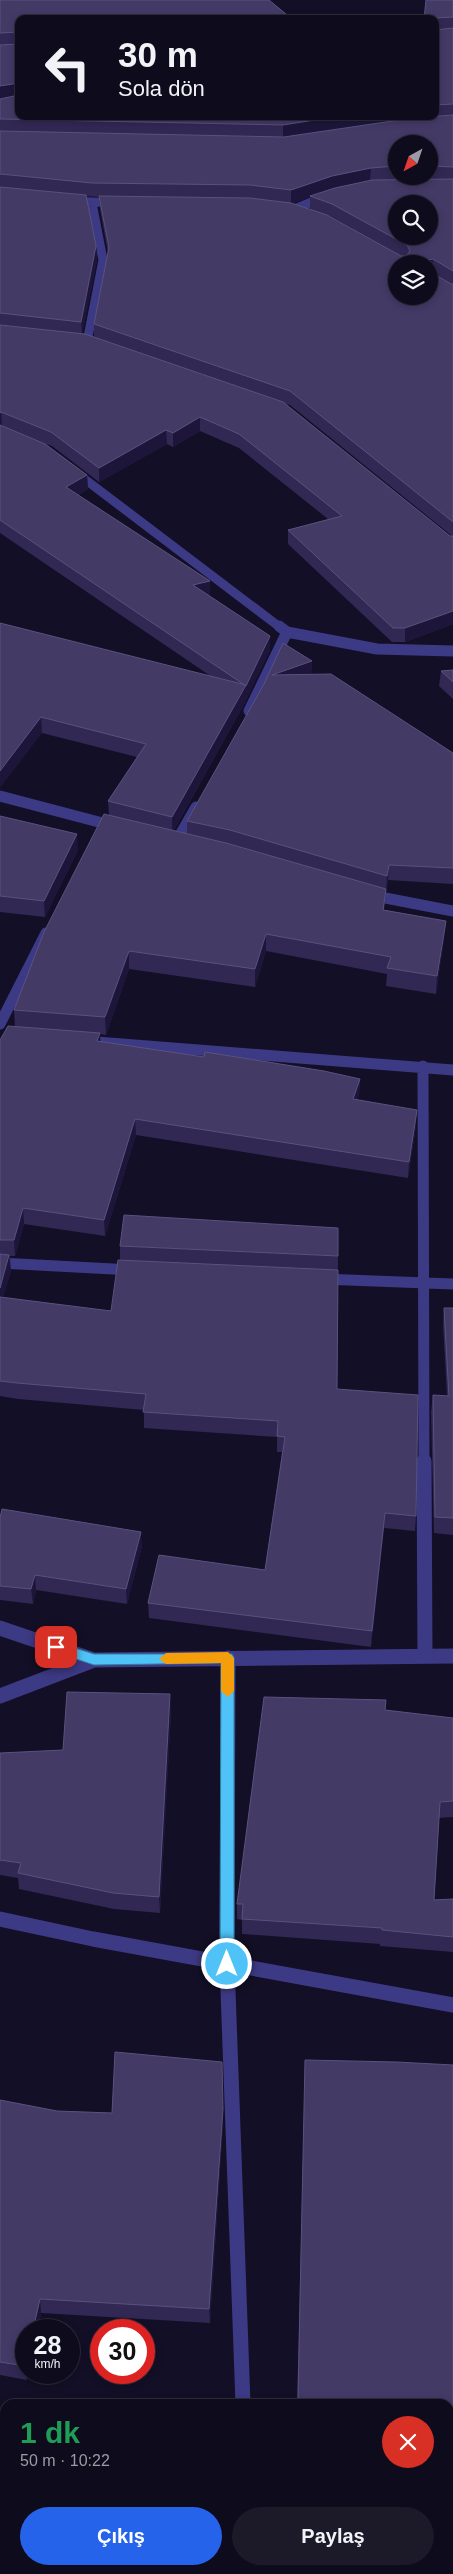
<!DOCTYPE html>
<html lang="tr">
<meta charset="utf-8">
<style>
:root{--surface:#0e0b1c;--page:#1c1929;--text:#f1f3f6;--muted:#9b9ba3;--line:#2e2b3b;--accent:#2563eb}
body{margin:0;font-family:Arial,sans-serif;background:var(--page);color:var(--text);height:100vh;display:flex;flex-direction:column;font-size:19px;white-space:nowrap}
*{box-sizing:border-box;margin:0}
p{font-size:16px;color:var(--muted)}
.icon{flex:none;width:28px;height:28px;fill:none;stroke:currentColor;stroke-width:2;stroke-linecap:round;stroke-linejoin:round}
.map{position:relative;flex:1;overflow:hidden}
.sheet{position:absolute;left:0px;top:2399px;width:454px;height:176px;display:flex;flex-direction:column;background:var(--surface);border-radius:15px 15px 0 0;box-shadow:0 2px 8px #0003,0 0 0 1px var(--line)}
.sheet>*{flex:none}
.hud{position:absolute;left:15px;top:15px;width:424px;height:105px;border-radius:10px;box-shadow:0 2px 8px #0003,0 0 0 1px var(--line);background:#0e0b1c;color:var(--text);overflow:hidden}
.needle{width:32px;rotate:220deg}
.buttons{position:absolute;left:388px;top:135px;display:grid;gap:10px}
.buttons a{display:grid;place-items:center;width:50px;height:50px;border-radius:50%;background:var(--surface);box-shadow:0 2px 8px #0003,0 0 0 1px var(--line);font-size:25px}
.speed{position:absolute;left:15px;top:2319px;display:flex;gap:10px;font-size:25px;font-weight:700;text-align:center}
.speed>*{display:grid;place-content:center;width:65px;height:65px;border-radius:50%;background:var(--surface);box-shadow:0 2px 8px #0003,0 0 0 1px var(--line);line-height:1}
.speed small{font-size:12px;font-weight:400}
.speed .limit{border:8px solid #d22;background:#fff;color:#111}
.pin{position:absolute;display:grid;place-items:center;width:42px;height:42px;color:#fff;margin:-21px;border-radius:10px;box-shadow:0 2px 8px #0006}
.me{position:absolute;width:55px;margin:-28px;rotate:0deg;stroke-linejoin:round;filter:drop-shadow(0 0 4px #0008)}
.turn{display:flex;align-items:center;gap:18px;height:105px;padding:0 20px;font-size:22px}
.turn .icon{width:65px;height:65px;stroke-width:2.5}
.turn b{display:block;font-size:35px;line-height:42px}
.round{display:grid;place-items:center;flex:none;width:52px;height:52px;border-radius:26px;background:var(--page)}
.head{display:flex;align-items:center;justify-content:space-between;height:85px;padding:0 20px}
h1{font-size:30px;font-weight:700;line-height:38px;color:#1e9e55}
.primary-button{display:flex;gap:10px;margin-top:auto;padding:10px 20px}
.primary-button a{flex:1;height:58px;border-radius:30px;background:var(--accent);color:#fff;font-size:20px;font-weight:700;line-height:58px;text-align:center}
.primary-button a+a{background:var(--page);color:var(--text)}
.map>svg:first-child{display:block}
</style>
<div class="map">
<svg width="453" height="2574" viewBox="0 0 453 2574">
<rect width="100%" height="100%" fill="#130f26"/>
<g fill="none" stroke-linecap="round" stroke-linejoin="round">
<path stroke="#3d3a85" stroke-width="9" d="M71,201L116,203
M292,210L324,197
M87,342L103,260L92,203
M74,471L281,628"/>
<path stroke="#3d3a85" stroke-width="11" d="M279,626L287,632L377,649L453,651
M249,711L287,632
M0,796L114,826
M176,842L196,807
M370,895L453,911
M0,1024L46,933
M84,1041L453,1070
M423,1066L424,1463
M0,1263L132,1270
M322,1279L453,1284"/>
<path stroke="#3d3a85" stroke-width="15" d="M424,1461L425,1655
M0,1628L94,1660
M228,1658L227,1963L243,2404
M0,1696L94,1660L453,1656
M0,1919L93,1939L453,2005
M321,2570V2574"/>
<path stroke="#6f6bff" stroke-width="15" d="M0,2440L5,2441
M449,2538H453"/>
</g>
<path fill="#312854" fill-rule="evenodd" d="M0,0L19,19V116H400V120L414,118V116H435V19H424L453,0V624L405,642H392L288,544V530L328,519L239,448L200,431L173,447L167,444L99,482L52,446L46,444L87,475L88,489L78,495L210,581V595H208L270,636V650L246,700V699V701L174,830L187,834V821L312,661L311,674L453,753V884L388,880L386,892L384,910L446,921L444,939L436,994L386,986L387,974L266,951L255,987L129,969L106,1035L100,1034V1042L360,1079L359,1095L357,1100L416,1126L408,1178L136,1135L105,1236L24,1224L15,1256H10L11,1271L3,1297L111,1311L120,1260V1246L338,1256L337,1389L416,1516L415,1531L384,1528L371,1647L149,1618L148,1603L265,1570L282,1452H277V1437L144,1428V1410L18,1399L0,1396V1040L15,1027L14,1010L109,815L108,801L137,757L42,733L0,623L212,677L0,533ZM396,144H429V176H396ZM409,179H426L389,180ZM86,196L99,197L100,209L108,253L94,324V338L82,334L97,260L96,246ZM310,197V209L292,203ZM329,216L332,217L401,256ZM285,404L290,405L452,536H450Z
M453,670V699L439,686L441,671Z
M0,816L78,850L45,917L0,912Z
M444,1308H453V1535L434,1533L431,1412L433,1395L447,1396L443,1325Z
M0,1518L142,1546L127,1604L36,1590L33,1604L0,1600Z
M385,1710L453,1718V1817L439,1818L434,1900L453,1899V1952L380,1946V1944L242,1934V1920L237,1919V1904Z
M171,1711L160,1913L114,1909L19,1889L18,1878L0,1875V1753L63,1750Z
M453,2065V2446L449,2445V2404H297L305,2075Z
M0,2100L57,2111L112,2113L223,2109V2124L210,2323L41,2313L38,2330H26L27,2380L0,2375Z"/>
<path fill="#1d163a" d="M19,83V96L0,100V86Z
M340,116H400V121L283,138V125Z
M371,168L370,181L331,189L291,204V190L332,176Z
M96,246L97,260L82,335L81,322Z
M433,259L432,273H429V264H424L425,261Z
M1,412L2,426L0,427V413Z
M200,417V431L173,447V433Z
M166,430L167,444L99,482V468Z
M87,475L88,489L67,501L66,487Z
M210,581V595L193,600V585Z
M453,611V624L405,642V628Z
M270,636V650L246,700V686Z
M312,661L311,677L272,675Z
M246,685V701L172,833V817Z
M41,717L42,733L0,788V771Z
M77,834L78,850L45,917L44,901Z
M389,865L388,880L386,892L387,876Z
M446,921L444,939L436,994L437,976Z
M266,934V951L255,987V969Z
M129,951V969L106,1035L105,1017Z
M100,1033L101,1050L97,1041Z
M360,1079L359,1095L352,1115L353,1099Z
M417,1110L416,1126L408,1178L409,1162Z
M135,1119L136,1135L105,1236L104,1220Z
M23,1208L24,1224L15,1256L14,1240Z
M9,1255L11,1271L0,1309V1288Z
M385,1513L384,1528L371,1647L372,1631Z
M141,1532L142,1546L127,1604L126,1589Z
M35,1575L36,1590L33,1604L31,1589Z
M170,1694L171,1711L160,1913L159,1897Z
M223,2109V2124L210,2323L209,2309Z
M40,2299L41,2313L38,2330H33Z
M26,2360V2372H28L27,2380L25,2366Z"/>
<path fill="#433a66" stroke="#5a527e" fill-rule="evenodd" d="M0,0H269L292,19H19V32L0,33Z
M426,0H453V17L435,18L434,19H424Z
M453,28V104L435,105V30Z
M19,44V83L0,86V45Z
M19,95V116H340L283,125L0,119V99Z
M453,115V167L429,166V144H396V166L371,168L332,176L291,190L250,185L92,183L0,174V131L284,137L413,118Z
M453,179V271L433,259L425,261V264H396V296H429V271L451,284H453V522L290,391L94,324L109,247L99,196L250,198L291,203L327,215L401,256H406L410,251L407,245L332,204L310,196L335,188L372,180ZM396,204H429V236H396Z
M0,187L86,195L96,246L81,322L0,313Z
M0,325L85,334L283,402L450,536H453V611L405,628H393L288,530L342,516L239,434L200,417L173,433L166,430L99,468L51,432L1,412L0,413Z
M0,425L45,444L87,475L66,487L210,581L193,585L270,636L246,686L0,520Z
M0,623L246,685L172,817L108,801L146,744L41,717L0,771Z
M283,643L312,661L272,675L331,674L453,753V868L389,865L387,876L230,830L187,821L264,684Z
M453,670V682L441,671Z
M104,814L226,843L386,889L383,910L446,921L437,976L387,968L391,957L266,934L255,969L129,951L105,1017L14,1010L44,932Z
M0,816L77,834L44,901L0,896Z
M8,1026L100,1033L97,1041L204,1057L205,1052L324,1071L360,1079L353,1099L417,1110L409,1162L135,1119L104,1220L23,1208L14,1240H0V1040Z
M124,1215L338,1228V1256L120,1246Z
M0,1254L9,1255L0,1288Z
M118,1260L338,1270L337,1389L418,1395L416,1516L385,1513L372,1631L148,1603L159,1555L265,1570L285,1437L277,1436L278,1421L143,1412L146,1394L17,1383L0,1381V1297L111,1311Z
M444,1308H453V1518L435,1517L433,1395L449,1396Z
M2,1509L141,1532L126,1589L35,1575L31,1589L0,1586V1518Z
M67,1692L170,1694L159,1897L113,1893L18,1873L21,1863L0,1860V1753L63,1750Z
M264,1697L386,1700L385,1710L453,1718V1801L440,1802L434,1900L453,1899V1937L382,1930V1928L242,1919L243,1904H237Z
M115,2052L222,2062L223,2109L209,2309L40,2299L33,2330H26V2360L25,2366L0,2362V2100L57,2111L112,2113Z
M305,2060L397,2062L453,2065V2433L449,2432V2404H325L298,2398Z
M0,2544L5,2546V2570H85L98,2574H0Z
M173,2570H182L195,2574H172Z"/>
<path fill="#4fc3f7" stroke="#337fa1" d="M56,1642L94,1654H232L234,1658V1964L232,1968L227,1970L222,1968L220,1964L221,1663L94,1665L52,1651L50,1647L52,1643Z"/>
<path fill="#f59e0b" d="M228,1652L234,1658V1691L228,1697L221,1691V1663L166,1664L159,1659L166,1653Z"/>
</svg>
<div class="buttons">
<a><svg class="needle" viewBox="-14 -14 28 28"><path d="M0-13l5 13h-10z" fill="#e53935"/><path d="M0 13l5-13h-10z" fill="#9b9ba3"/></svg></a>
<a><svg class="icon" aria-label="search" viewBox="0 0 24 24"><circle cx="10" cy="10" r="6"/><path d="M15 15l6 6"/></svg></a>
<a><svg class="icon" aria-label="layers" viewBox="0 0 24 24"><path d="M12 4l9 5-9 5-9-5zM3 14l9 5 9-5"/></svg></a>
</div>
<div class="speed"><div>28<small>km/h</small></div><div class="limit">30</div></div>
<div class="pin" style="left:56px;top:1647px;background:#d93025"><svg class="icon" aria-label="arrive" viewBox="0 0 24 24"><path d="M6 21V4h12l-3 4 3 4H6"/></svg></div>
<svg class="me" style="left:227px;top:1964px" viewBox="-20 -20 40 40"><circle r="17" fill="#4fc3f7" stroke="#fff" stroke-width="3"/><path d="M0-11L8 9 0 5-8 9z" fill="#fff"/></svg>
<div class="hud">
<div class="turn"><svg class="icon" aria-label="left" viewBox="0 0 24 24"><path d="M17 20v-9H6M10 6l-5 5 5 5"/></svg><div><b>30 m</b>Sola dön</div></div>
</div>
<section class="sheet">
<div class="head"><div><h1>1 dk</h1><p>50 m · 10:22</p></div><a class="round" style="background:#d93025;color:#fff"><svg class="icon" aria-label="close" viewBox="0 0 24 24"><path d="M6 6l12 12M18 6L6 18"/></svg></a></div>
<div class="primary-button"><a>Çıkış</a><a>Paylaş</a></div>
</section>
</div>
